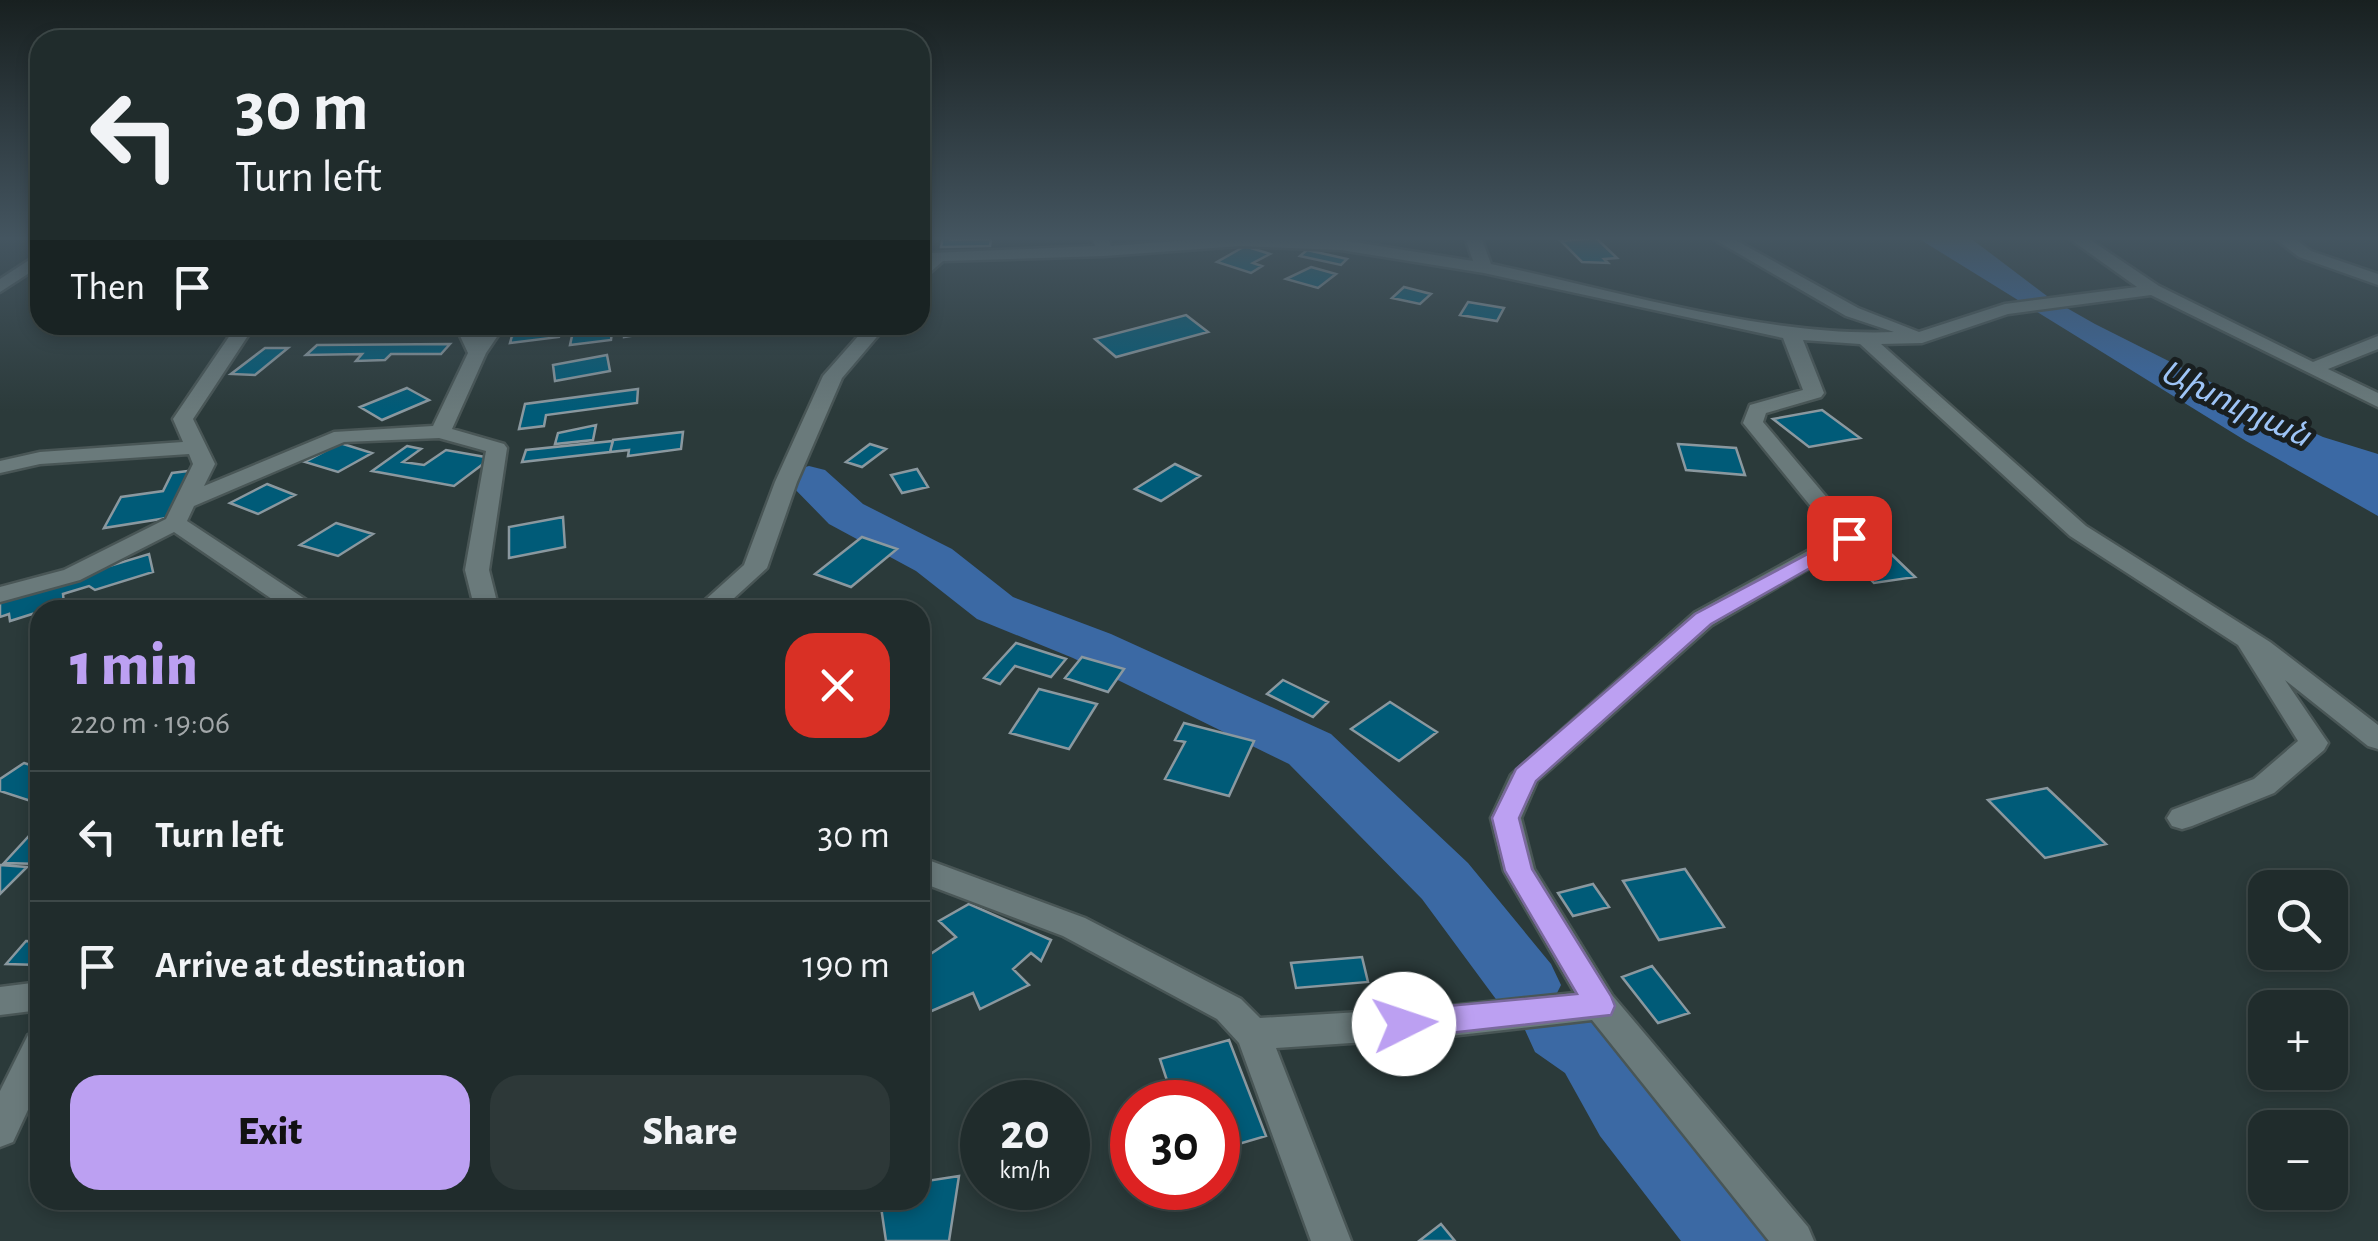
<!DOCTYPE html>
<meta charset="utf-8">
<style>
:root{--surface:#202c2c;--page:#2d3838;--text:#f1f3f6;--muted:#a2a7a9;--line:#3d4848;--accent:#bca0f2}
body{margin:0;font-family:"Alegreya Sans","Noto Sans Armenian",sans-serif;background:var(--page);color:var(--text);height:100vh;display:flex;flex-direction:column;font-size:38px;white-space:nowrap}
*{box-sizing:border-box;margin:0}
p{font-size:32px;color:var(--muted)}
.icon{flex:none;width:55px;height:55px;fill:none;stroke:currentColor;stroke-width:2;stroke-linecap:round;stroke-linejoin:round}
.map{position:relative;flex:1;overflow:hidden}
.details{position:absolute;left:30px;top:600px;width:900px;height:610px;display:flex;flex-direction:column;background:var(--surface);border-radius:30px;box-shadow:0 5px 15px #0003,0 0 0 2px var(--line)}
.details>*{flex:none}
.guide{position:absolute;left:30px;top:30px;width:900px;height:305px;border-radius:30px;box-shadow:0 5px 15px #0003,0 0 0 2px var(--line);background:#202c2c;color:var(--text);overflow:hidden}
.controls{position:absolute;left:2248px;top:870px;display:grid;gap:20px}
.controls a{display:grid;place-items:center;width:100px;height:100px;border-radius:20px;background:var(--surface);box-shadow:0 5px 15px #0003,0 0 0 2px var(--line);font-size:50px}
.speed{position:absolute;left:960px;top:1080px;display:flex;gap:20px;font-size:50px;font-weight:700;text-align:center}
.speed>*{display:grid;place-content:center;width:130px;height:130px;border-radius:50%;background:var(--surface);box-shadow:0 5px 15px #0003,0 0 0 2px var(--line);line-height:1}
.speed small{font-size:25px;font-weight:400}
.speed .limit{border:15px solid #d22;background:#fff;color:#111}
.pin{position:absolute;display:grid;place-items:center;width:85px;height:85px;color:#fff;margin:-42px;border-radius:20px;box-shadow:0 5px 15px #0006}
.me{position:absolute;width:110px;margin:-55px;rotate:86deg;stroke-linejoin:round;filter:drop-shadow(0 0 8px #0008)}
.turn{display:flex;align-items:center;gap:35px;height:210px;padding:0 40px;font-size:45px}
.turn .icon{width:130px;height:130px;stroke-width:2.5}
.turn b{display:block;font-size:70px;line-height:85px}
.then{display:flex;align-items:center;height:95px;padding:0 40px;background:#0003;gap:20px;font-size:38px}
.round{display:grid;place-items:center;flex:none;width:105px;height:105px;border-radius:30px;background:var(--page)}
.headline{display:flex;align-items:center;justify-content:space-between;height:170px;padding:0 40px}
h1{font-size:60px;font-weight:800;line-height:75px;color:var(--accent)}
.button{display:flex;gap:20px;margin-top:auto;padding:20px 40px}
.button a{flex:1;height:115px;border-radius:30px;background:var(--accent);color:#111;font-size:40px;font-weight:800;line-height:115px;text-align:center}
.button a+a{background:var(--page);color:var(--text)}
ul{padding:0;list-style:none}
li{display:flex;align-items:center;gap:30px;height:130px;padding:0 40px;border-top:2px solid var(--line)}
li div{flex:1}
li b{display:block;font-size:38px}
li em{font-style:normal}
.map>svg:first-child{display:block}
</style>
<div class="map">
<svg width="2378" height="1241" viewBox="0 0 2378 1241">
<rect width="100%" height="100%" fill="#2b3a3a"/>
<path fill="#3b69a4" d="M1916,237H1969L2051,299L2095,324L2274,414L2323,437L2378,454V516L2246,441Z"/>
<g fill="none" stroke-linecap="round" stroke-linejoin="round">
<path fill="#3b69a4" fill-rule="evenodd" d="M809,466L825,470L863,504L952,549L1013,597L1111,634L1331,734L1468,863L1551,964L1561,985L1553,1001C1571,995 1602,1014 1615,1026C1631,1040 1640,1066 1653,1084C1691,1138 1749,1179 1775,1241H1681L1600,1136L1565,1073L1535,1052L1525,1030L1533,1012L1526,1015L1501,1006L1422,899L1289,764L1073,658L977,619L916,571L829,524L786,480L793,470Z"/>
</g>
<path fill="#005b78" stroke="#8a989f" stroke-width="2.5" d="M943,237H950V240L991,239L990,246L941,247Z
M1596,238L1617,258L1604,259L1608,263L1582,262L1561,241Z
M1245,246L1270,254L1253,263L1262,266L1251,273L1217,262Z
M1307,250L1347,259L1341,265L1300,256Z
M1311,267L1336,274L1318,288L1286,279Z
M1404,287L1431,294L1420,304L1392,298Z
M1468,302L1504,308L1497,321L1460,315Z
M1186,315L1208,332L1116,357L1095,339Z
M287,325H356L352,329H282Z
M613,325L611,340L570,345L574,327Z
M623,325H648L649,333L624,337Z
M560,330L559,337L510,343L512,336Z
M450,344L441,354H391L385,360L356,361L362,354L306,355L317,345Z
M265,348H288L255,375L231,374Z
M607,355L610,371L555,381L553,365Z
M407,388L429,400L382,420L360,407Z
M638,389L637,403L546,415L544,426L519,429L525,404Z
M1822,410L1860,438L1809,447L1773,419Z
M596,425L593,440L555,444L558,433Z
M683,432L681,449L628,456L629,450L610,452L613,440Z
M613,441L610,452L522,462L526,450Z
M340,443L372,453L338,472L305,462Z
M870,444L886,449L862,467L846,462Z
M1678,444L1736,448L1745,475L1686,470Z
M407,446L421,449L403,462L424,465L446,450L491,458L454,486L372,471Z
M1175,464L1200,476L1161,501L1135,489Z
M917,469L928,487L902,493L891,475Z
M196,470L173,517L104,528L121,497L163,491L172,473Z
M267,484L295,495L258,514L230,503Z
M563,517L565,547L509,558V527Z
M336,523L373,534L338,556L300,545Z
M862,537L897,549L851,587L815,574Z
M1889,552L1915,577L1874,583L1849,557Z
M149,554L153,572L95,590L89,586L63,594L64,604L10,621L9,614L0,617V599Z
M1016,643L1066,659L1051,677L1015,666L1000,684L984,678Z
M1082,657L1124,669L1108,692L1065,678Z
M1283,680L1328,702L1313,717L1267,694Z
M1039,689L1097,704L1069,749L1010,733Z
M1390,702L1437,732L1399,761L1351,729Z
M1184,723L1254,741L1229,796L1165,779L1185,742L1175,740Z
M24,763L40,768V804L0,791V779Z
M2047,788L2106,844L2045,858L1988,800Z
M40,824V864L4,863Z
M0,865L27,867L0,894Z
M1685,869L1724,927L1659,940L1623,881Z
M1593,884L1609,907L1573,916L1558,893Z
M969,904L1051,940L1041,961L1031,953L1013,969L1029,985L980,1009L973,993L920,1016V961L956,937L939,921Z
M26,941L40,942V965L6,964Z
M1362,957L1368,982L1296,988L1291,963Z
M1652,966L1689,1013L1658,1023L1622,977Z
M1229,1040L1266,1136L1218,1150V1102H1174L1160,1059Z
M959,1176L949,1241H886L880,1200H920V1182Z
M1441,1224L1455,1241H1419Z"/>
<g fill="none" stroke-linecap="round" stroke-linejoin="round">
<g stroke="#495656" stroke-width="5">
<path id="minor" d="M1092,237H1108L1111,246L1228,237L1341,240L1473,261L1465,237H1481L1491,264C1617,291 1766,337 1894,332L1846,316L1710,237H1730L1858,308L1919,332L2005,304L2137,287L2067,237H2086L2159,286L2313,362L2378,336V349L2328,369L2378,393V407L2151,295L2008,314L1922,343L1881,344L2086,526L2270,642L2378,725V749L2368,746L2285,680L2328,743L2324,750L2274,793L2192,826L2182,829L2172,826L2167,818L2172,810L2254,779L2298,741L2238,645L2070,536L1860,344L1803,340L1824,393L1821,397L1766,413L1763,422L1861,538L1712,625L1537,781L1521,818L1534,869L1612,995L1808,1227L1814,1241H1769L1592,1020L1441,1037L1276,1048L1351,1241H1311L1239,1043L1217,1019L1063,936L920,882V857L1085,918L1241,999L1260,1018L1441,1007L1575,993L1504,871L1491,818L1511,775L1694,613L1835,536L1743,423L1750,405L1803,390L1783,338L1484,273L1341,250L1240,246L1104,256L943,261L920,281V266L932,253L1095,246Z
M2273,237H2292L2311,251L2378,274V285L2299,257Z
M40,253V266L0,292V279Z
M237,325H255L193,419L215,464L204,486L334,432L433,426L468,353L455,325H473L479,337L487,325H505L486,353L452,429L504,444L507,448L489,570L499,610H475L465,570L486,451L439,438L344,442L194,506L187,521L308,601L334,605L337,610H288L174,532L80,580L0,602V587L64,570L166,519L193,464L189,454L40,464L0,473V461L40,452L183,442L173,419Z
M868,325H887L842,378L797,482L767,568L721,610H694L744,565L775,482L823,376Z
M40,982V1010L0,1015V987Z
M40,1031V1084L13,1142L0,1147V1091L28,1035Z"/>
</g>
<use href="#minor" fill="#6a7a7b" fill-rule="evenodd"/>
</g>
<linearGradient id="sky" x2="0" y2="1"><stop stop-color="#182020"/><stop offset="0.58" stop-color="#445560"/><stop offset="1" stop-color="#445560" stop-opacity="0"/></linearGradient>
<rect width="2378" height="411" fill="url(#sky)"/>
<path fill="#bca0f2" stroke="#7a689d" stroke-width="2.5" d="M1849,532L1856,534L1859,538L1856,542L1711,624L1536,781L1519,818L1532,869L1611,996L1615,1006L1611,1015L1404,1038L1393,1034L1388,1024L1393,1014L1404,1010L1577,994L1505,871L1492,818L1516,769L1695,614Z"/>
<g text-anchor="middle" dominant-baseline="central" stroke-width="10" stroke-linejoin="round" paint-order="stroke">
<g font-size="32" font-style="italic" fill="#9ec4f6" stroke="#191f20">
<text transform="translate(2235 404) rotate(25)">Ախուրյան</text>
</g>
</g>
</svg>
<div class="controls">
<a><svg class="icon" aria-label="search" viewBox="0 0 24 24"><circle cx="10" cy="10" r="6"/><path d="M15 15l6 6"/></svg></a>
<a>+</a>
<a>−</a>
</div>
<div class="speed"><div>20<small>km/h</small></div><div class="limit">30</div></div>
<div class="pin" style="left:1849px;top:538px;background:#d93025"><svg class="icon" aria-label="arrive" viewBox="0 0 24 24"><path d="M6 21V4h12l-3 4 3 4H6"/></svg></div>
<svg class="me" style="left:1404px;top:1024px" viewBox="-20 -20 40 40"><circle r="19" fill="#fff"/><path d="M0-13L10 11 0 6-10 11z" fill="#bca0f2"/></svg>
<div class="guide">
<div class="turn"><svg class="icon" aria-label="left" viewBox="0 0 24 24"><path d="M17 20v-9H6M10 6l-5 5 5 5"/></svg><div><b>30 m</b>Turn left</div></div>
<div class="then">Then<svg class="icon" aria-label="arrive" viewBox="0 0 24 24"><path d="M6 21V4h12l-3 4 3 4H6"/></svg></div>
</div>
<section class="details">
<div class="headline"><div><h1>1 min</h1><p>220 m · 19:06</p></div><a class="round" style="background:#d93025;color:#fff"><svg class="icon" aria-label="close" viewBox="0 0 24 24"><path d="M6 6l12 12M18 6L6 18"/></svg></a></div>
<ul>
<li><svg class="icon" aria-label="left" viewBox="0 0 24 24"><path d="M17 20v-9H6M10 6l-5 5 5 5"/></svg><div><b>Turn left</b></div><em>30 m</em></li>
<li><svg class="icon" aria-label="arrive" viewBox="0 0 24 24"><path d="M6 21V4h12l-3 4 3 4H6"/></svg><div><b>Arrive at destination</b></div><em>190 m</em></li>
</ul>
<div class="button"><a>Exit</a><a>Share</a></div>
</section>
</div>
